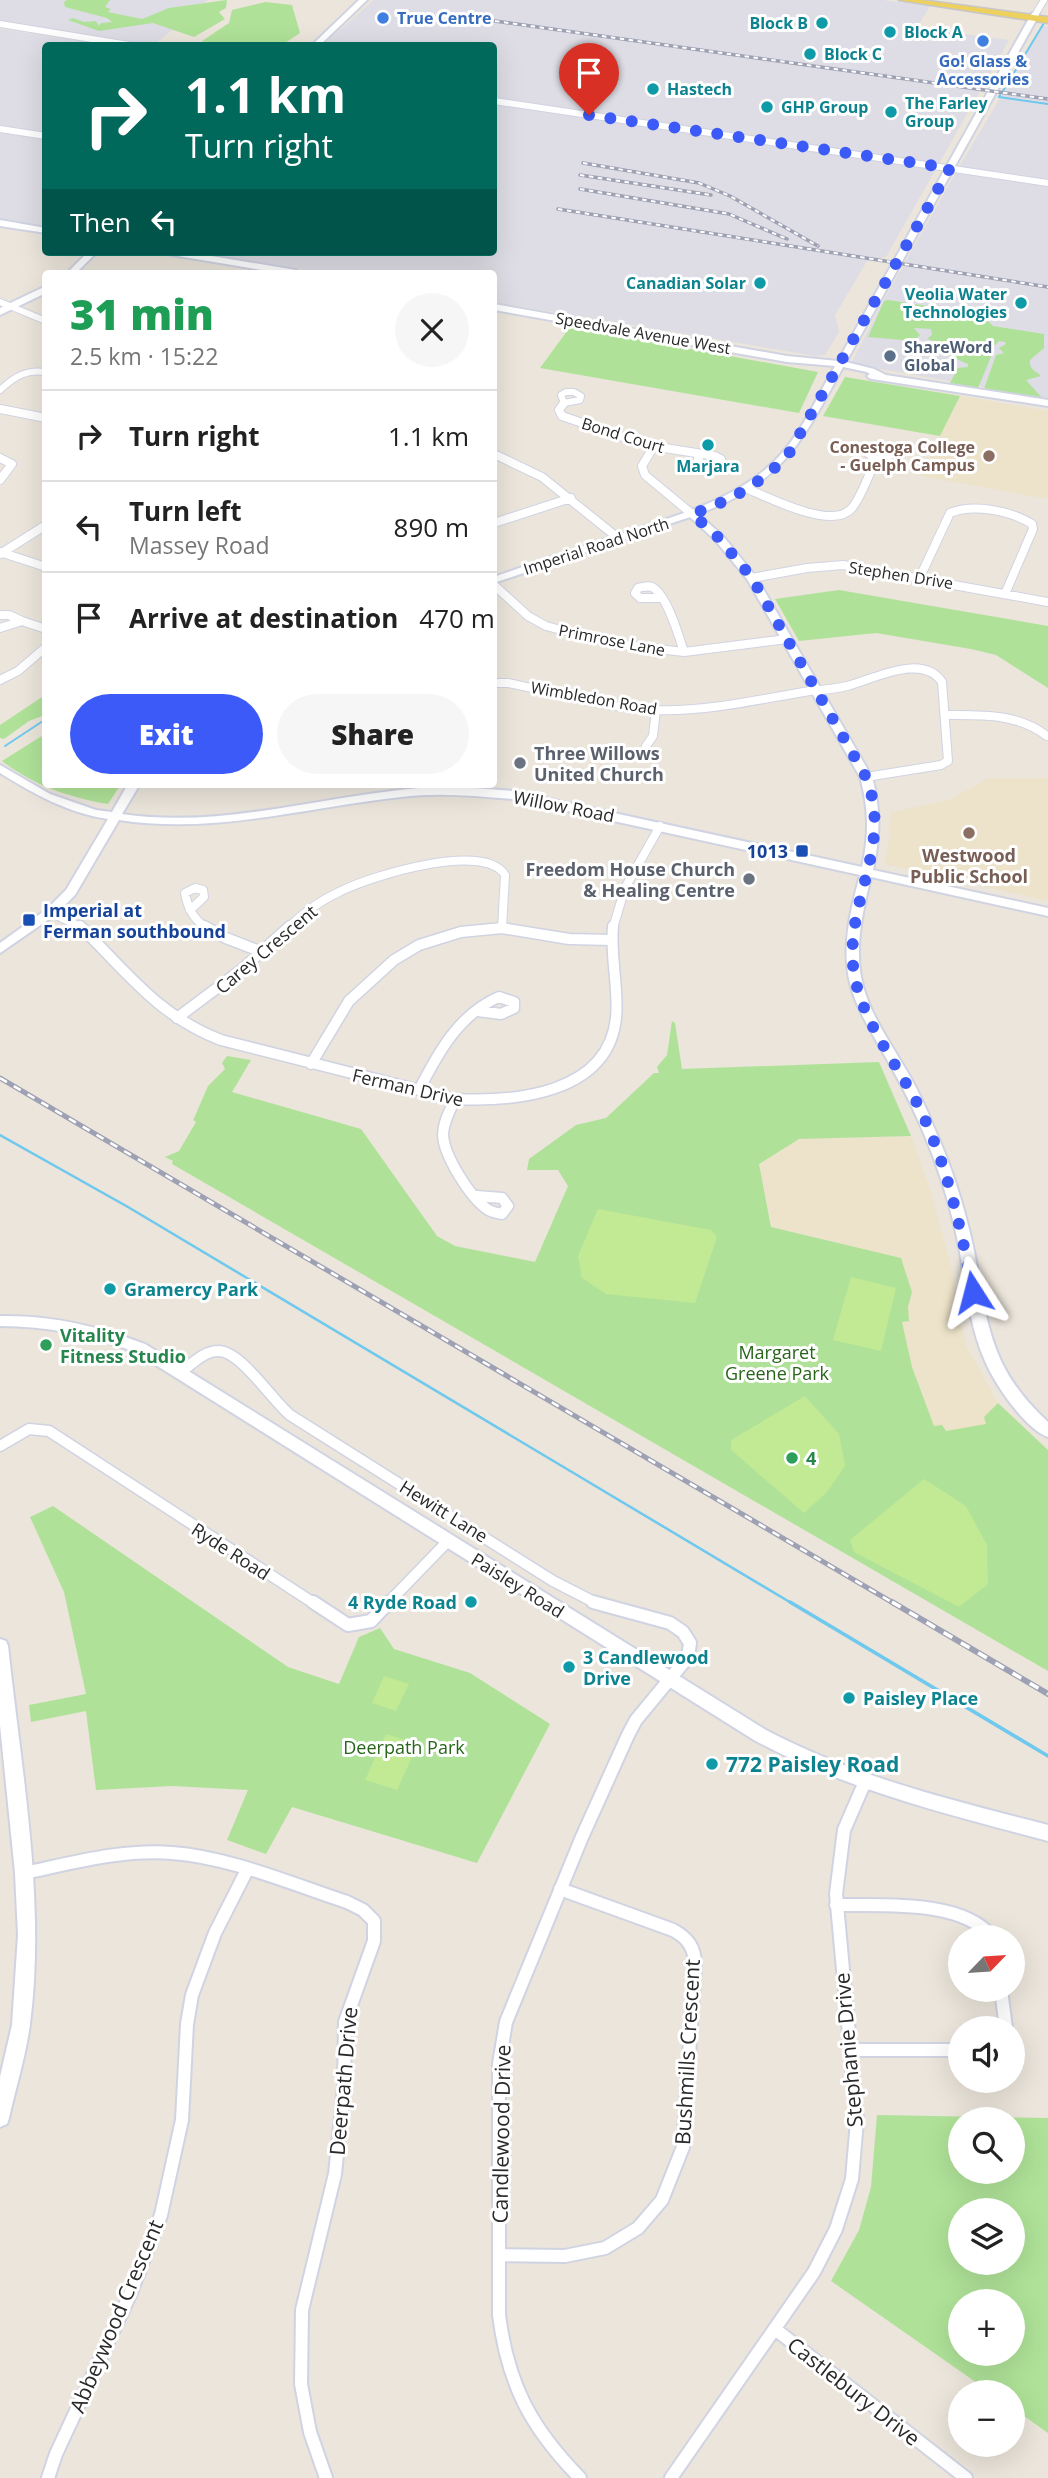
<!DOCTYPE html>
<meta charset="utf-8">
<style>
:root{--surface:#fff;--page:#f6f6f6;--text:#222;--muted:#767676;--line:#e0e0e0;--accent:#3c5af7}
body{margin:0;font-family:"Open Sans",sans-serif;background:var(--page);color:var(--text);height:100vh;display:flex;flex-direction:column;font-size:26px;white-space:nowrap}
*{box-sizing:border-box;margin:0}
p{font-size:23px;color:var(--muted)}
.icon{flex:none;width:38px;height:38px;fill:none;stroke:currentColor;stroke-width:2;stroke-linecap:round;stroke-linejoin:round}
.map{position:relative;flex:1;overflow:hidden}
.side{position:absolute;left:42px;top:270px;width:455px;height:518px;display:flex;flex-direction:column;background:var(--surface);border-radius:7px;box-shadow:0 7px 28px #0002}
.side>*{flex:none}
.banner{position:absolute;left:42px;top:42px;width:455px;height:214px;border-radius:7px;box-shadow:0 7px 28px #0002;background:#00695c;color:#fff;overflow:hidden}
.needle{width:46px;rotate:65deg}
.fabs{position:absolute;left:948px;top:1925px;display:grid;gap:14px}
.fabs a{display:grid;place-items:center;width:77px;height:77px;border-radius:50%;background:var(--surface);box-shadow:0 7px 28px #0002;font-size:35px}
.pin{position:absolute;display:grid;place-items:center;width:60px;height:60px;color:#fff;margin:-72px -30px;border-radius:50% 50% 50% 0;rotate:-45deg;box-shadow:0 0 7px #0007}
.pin .icon{rotate:45deg}
.me{position:absolute;width:77px;margin:-38px;rotate:351deg;stroke-linejoin:round;filter:drop-shadow(0 0 5px #0008)}
.turn{display:flex;align-items:center;gap:24px;height:147px;padding:0 28px;font-size:32px}
.turn .icon{width:91px;height:91px;stroke-width:2.5}
.turn b{display:block;font-size:49px;line-height:60px}
.then{display:flex;align-items:center;height:66px;padding:0 28px;background:#0003;gap:14px;font-size:26px}
.round{display:grid;place-items:center;flex:none;width:74px;height:74px;border-radius:37px;background:var(--page)}
.summary{display:flex;align-items:center;justify-content:space-between;height:119px;padding:0 28px}
h1{font-size:42px;font-weight:800;line-height:52px;color:#1e9e55}
.primary-button{display:flex;gap:14px;margin-top:auto;padding:14px 28px}
.primary-button a{flex:1;height:80px;border-radius:42px;background:var(--accent);color:#fff;font-size:28px;font-weight:800;line-height:80px;text-align:center}
.primary-button a+a{background:var(--page);color:var(--text)}
ul{padding:0;list-style:none}
li{display:flex;align-items:center;gap:21px;height:91px;padding:0 28px;border-top:2px solid var(--line)}
li div{flex:1}
li b{display:block;font-size:26px}
li em{font-style:normal}
.map>svg:first-child{display:block}
</style>
<div class="map">
<svg width="1048" height="2478" viewBox="0 0 1048 2478">
<rect width="100%" height="100%" fill="#ebe5db"/>
<path fill="#dedce4" d="M0,0H208L154,45L0,22Z
M374,0H882L930,6L917,28L1009,40L886,257L867,261L835,315L839,332L825,355L816,356L494,302V273H323L205,253L494,252V46L323,45Z
M1043,26H1048V398L851,364L880,307L959,167Z
M0,29L108,45L46,46L45,132L0,125Z
M0,132L45,139V226L0,218Z"/>
<path fill="#ede3ca" d="M960,396L1048,411V499L921,476Z
M989,778H1048V901L884,864L889,841L891,812L949,800Z
M911,1136L930,1189L953,1273L957,1308L966,1345L998,1403L984,1417L987,1424L945,1432L934,1426L912,1367L902,1321H909L908,1307L912,1292L901,1258L772,1227L759,1164L799,1139Z"/>
<path fill="#afe298" fill-rule="evenodd" d="M67,0H110L105,7L111,9L108,12L142,19L169,8L227,0L226,8L219,12L225,19L194,37L153,23L99,31L68,20L73,18L84,22L96,21L99,26L101,23L112,22L107,18L65,7L64,2Z
M265,2L292,5L300,33L282,45H211L202,41L229,23L232,10Z
M888,300L981,314L993,326L1044,334V348L1030,360C1029,370 1035,370 1041,376L1026,380L1043,399L984,389L996,355L1004,353L999,348L1006,344L1005,342L999,341L993,347L987,346L993,352L978,388L950,383L958,368L968,367V364L939,352V349L949,347L946,344L927,339L932,335L931,329L914,328L920,335L914,341L868,337L884,301Z
M570,327L818,372L799,413L540,368Z
M845,377L960,396L940,436L823,416Z
M839,590L1048,626V688L996,655L971,649L876,633L799,641L775,599Z
M45,695V715L29,721L4,739L0,738V725Z
M45,734L46,784H121L108,804C68,797 35,786 2,761Z
M672,1021L675,1023L682,1069L879,1062L911,1136L799,1139L759,1164L771,1227L901,1258L912,1292L908,1307L909,1321L902,1322L912,1367L934,1426L942,1425L946,1431L986,1424L984,1417L998,1403L1048,1450V1671L172,1164L173,1161L165,1157L179,1151L196,1122L193,1120L195,1116L208,1086L225,1069L222,1063L227,1056L251,1060L232,1092L361,1129L437,1236L455,1246L535,1262L568,1186L558,1170H527L529,1159L576,1125L606,1118L654,1073H659L657,1067L667,1055Z
M53,1506L288,1667L339,1684L359,1637L380,1628L394,1649L470,1673L550,1724L477,1863L292,1807L266,1854L227,1840L248,1790L172,1786L96,1790L86,1711L31,1722L29,1705L86,1694L64,1592L30,1517Z
M877,2115L1048,2118V2433L1013,2408V2392H990L831,2281L859,2230L871,2187ZM961,2119H1013V2172H961ZM961,2210H1013V2263H961ZM1013,2301V2354H961V2301Z"/>
<path fill="#c2e994" d="M598,1209L711,1230L717,1237L695,1303L606,1294L582,1278L578,1256Z
M851,1277L896,1288L881,1351L833,1340Z
M805,1396L839,1434L845,1466L827,1492L804,1513L731,1450V1440Z
M924,1479L966,1506L987,1545L988,1584L959,1607L854,1552L850,1540Z
M384,1676L409,1684L396,1711L372,1703Z
M386,1734L418,1744L397,1790L365,1780Z"/>
<g fill="none" stroke-linecap="round" stroke-linejoin="round">
<path stroke="#6fc8ed" stroke-width="2" d="M1003,91L1044,23
M1000,95L999,97L1048,104
M5,746L46,719"/>
<path stroke="#6fc8ed" stroke-width="2.5" d="M0,1135L128,1207L793,1604"/>
<path stroke="#6fc8ed" stroke-width="3.5" d="M790,1602L1048,1756"/>
<g stroke="#d0d3e2" stroke-width="8">
<path id="street-far3" d="M1035,15L1044,0
M0,24L135,46
M494,101L1048,183
M0,129L46,136
M0,302L46,321
M0,390C14,377 26,369 46,372
M566,392H574L581,396L580,400L564,403L561,395Z"/>
</g>
<g stroke="#d0d3e2" stroke-width="10">
<path id="street-far2" d="M564,403L559,410L562,416L646,445L715,456L721,459L720,463L714,466L702,465L698,459L700,454
M0,409L46,418
M654,446L642,466L645,475L692,514
M878,447L890,451L889,456L876,460L869,454V449Z
M494,454L542,477L618,538
M0,458L12,464L0,480
M748,489C769,498 832,530 851,509C861,499 869,473 876,460
M494,523L571,498
M0,552L46,567
M0,554L46,525
M920,577L950,513C973,503 1011,511 1032,524L1033,529L1005,594
M752,578L807,568L843,565L1048,602
M494,585L528,616L546,626L615,644L684,652L787,639
M659,598H640L635,593L638,588C644,587 650,584 655,589C668,599 679,636 684,652
M0,615H9L22,621L0,628
M22,621L46,629
M0,680L18,671L46,647
M494,683H508C556,693 606,708 656,710C707,712 760,699 810,691C822,690 835,689 847,686C872,680 922,652 942,682L948,761L941,765L866,777
M946,715C982,715 1017,713 1047,736
M646,746L653,736L656,710
M190,910L204,897L203,890L195,888L185,893C188,909 193,918 206,928
M51,912L82,928
M288,928C304,912 321,900 341,891C371,876 484,841 505,875L502,928
M613,928L625,888L660,826"/>
</g>
<g stroke="#d0d3e2" stroke-width="13">
<path id="street-far1" d="M80,926C126,971 158,1016 221,1040L455,1099C515,1102 608,1094 616,1018C619,987 610,957 613,926
M204,926L226,938L262,952
M177,1018L241,970L290,926
M311,1064L349,1001L394,960L419,945L461,932L502,928L569,939L612,940
M419,1090C438,1053 459,1014 499,997L514,1002V1008L501,1014L478,1011
M455,1099C450,1111 443,1122 443,1135C444,1156 470,1197 487,1209C491,1212 497,1213 502,1214L508,1206L502,1198L477,1196
M181,1372C192,1364 204,1351 218,1351C240,1350 272,1400 290,1415L553,1581L598,1604
M0,1446L29,1429L49,1431L315,1604
M387,1604L448,1541"/>
</g>
<g stroke="#d0d3e2" stroke-width="16">
<path id="street" d="M313,1602L348,1625L371,1621L389,1602
M24,1873C72,1863 122,1849 172,1853C229,1857 292,1884 347,1902L363,1910L374,1921V1941L345,2022L344,2087L335,2174L302,2310L301,2384L310,2432L326,2478
M836,1905C881,1906 962,1899 992,1937
M1001,1990L1006,2028
M851,2050H961
M499,2255L565,2256L605,2248L638,2228L662,2200L683,2147L695,1965C695,1948 688,1938 673,1930L560,1889
M775,2329L966,2478
M48,2478L56,2454L129,2297L161,2215L182,2120L187,2024L192,1995L215,1933L247,1870
M580,2478C531,2428 508,2385 499,2315V2064L506,2022L582,1837L628,1735L636,1720L688,1657L690,1643L683,1632L670,1623L593,1602
M671,2478L814,2272L836,2229L852,2179L857,2121L836,1894L844,1830L864,1784"/>
</g>
<g stroke="#d0d3e2" stroke-width="4">
<path id="secondary" d="M359,0H367L319,46H311Z
M1032,13L1039,15L846,362L874,369L886,375L1048,400V406L872,379L869,378L867,376L870,374L867,372L843,367C802,442 783,483 698,514L723,536L757,578L872,777C881,810 880,837 873,870L1048,908V916L871,877C863,910 855,943 861,977C867,1009 886,1036 902,1063C915,1084 926,1107 935,1130C952,1167 964,1206 973,1246C988,1321 987,1366 1048,1422V1437C1025,1429 994,1383 985,1361C969,1325 966,1285 959,1247C953,1216 944,1186 933,1156C921,1125 907,1094 890,1065C875,1037 856,1011 849,979C842,944 851,908 860,875L513,799C476,796 438,792 401,797C307,807 213,835 119,820L75,895L55,915L0,953V943L47,909L66,890L108,819C68,813 34,794 0,773V765L50,794L96,810L112,812L128,784H140L122,814C215,828 308,800 400,790C438,785 476,788 513,791L862,867C869,835 869,809 860,777L747,579L715,540L690,517L494,583V577C536,562 578,548 621,534C677,515 741,500 782,453C804,428 818,395 835,366L787,362L494,310V304L787,356L838,361Z
M0,220L46,228V233L0,226Z
M88,252H97L76,273H67Z
M168,252H187L296,270L300,273H280L172,255Z
M46,286V293L0,315V308Z
M0,1316C51,1315 98,1326 145,1344L766,1730C855,1777 951,1800 1048,1825V1841C947,1814 847,1790 754,1740L135,1352C91,1335 47,1326 0,1326Z
M0,1639L6,1641L8,1646C21,1769 46,1901 30,2024C26,2055 16,2087 9,2118L7,2124L0,2127V2077L12,2025L18,1935L15,1873L0,1725Z"/>
</g>
<g stroke="#c7c7c7" stroke-width="3">
<path id="primary" d="M899,0H921L1048,17V23Z"/>
</g>
<use href="#street-far3" stroke="#fff" stroke-width="6"/>
<use href="#street-far2" stroke="#fff" stroke-width="8"/>
<use href="#street-far1" stroke="#fff" stroke-width="10"/>
<use href="#street" stroke="#fff" stroke-width="12"/>
<use href="#secondary" fill="#fff" fill-rule="evenodd"/>
<use href="#primary" fill="#eed05d" fill-rule="evenodd"/>
<g stroke="#9ea1b3" stroke-width="3.5">
<path id="rail-far2" d="M495,21L1048,99
M583,163L699,183L730,196L818,246
M580,175L711,195
M580,189L729,214L787,239
M558,209L1048,287"/>
</g>
<g stroke="#9ea1b3" stroke-width="5">
<path id="rail-far1" d="M0,1078L895,1604"/>
</g>
<g stroke="#9ea1b3" stroke-width="6">
<path id="rail" d="M892,1602L1048,1694"/>
</g>
<use href="#rail-far2" stroke="#fff" stroke-width="2" stroke-dasharray="4.5" stroke-linecap="butt"/>
<use href="#rail-far1" stroke="#fff" stroke-width="2.5" stroke-dasharray="8" stroke-linecap="butt"/>
<use href="#rail" stroke="#fff" stroke-width="3.5" stroke-dasharray="10" stroke-linecap="butt"/>
</g>
<g fill="none" stroke-linecap="round" stroke-linejoin="round">
<path stroke="#3c5af7" stroke-width="12" stroke-dasharray="0 21.6" d="M589,115L950,168L788,455C761,483 729,502 692,514L719,538L752,578L866,777C893,846 847,897 853,965C858,1018 897,1062 920,1109C948,1167 961,1229 973,1292"/>
</g>
<g fill="#3f7fe0" stroke="#fff" stroke-width="2.5">
<circle cx="383" cy="18" r="7"/>
<circle cx="983" cy="41" r="7"/>
</g>
<g fill="#0f9aa8" stroke="#fff" stroke-width="2.5">
<circle cx="822" cy="23" r="7"/>
<circle cx="890" cy="32" r="7"/>
<circle cx="810" cy="54" r="7"/>
<circle cx="653" cy="89" r="7"/>
<circle cx="767" cy="107" r="7"/>
<circle cx="891" cy="112" r="7"/>
<circle cx="760" cy="283" r="7"/>
<circle cx="1021" cy="303" r="7"/>
<circle cx="708" cy="445" r="7"/>
<circle cx="110" cy="1289" r="7"/>
<circle cx="471" cy="1602" r="7"/>
<circle cx="569" cy="1667" r="7"/>
<circle cx="849" cy="1698" r="7"/>
<circle cx="712" cy="1764" r="7"/>
</g>
<circle fill="#5c6f8a" stroke="#fff" stroke-width="2.5" cx="890" cy="356" r="7"/>
<g fill="#8d6e63" stroke="#fff" stroke-width="2.5">
<circle cx="989" cy="456" r="7"/>
<circle cx="969" cy="833" r="7"/>
</g>
<g fill="#6b7280" stroke="#fff" stroke-width="2.5">
<circle cx="520" cy="763" r="7"/>
<circle cx="749" cy="879" r="7"/>
</g>
<g fill="#1a4fb4" stroke="#fff" stroke-width="2.5">
<rect x="795" y="844" width="14" height="14" rx="3.5"/>
<rect x="22" y="913" width="14" height="14" rx="3.5"/>
</g>
<g fill="#2e9e5b" stroke="#fff" stroke-width="2.5">
<circle cx="46" cy="1345" r="7"/>
<circle cx="792" cy="1458" r="7"/>
</g>
<g text-anchor="middle" dominant-baseline="central" stroke-width="6" stroke-linejoin="round" paint-order="stroke">
<g font-size="16" font-weight="bold" fill="#366cbe" stroke="#fff" text-anchor="start">
<text x="397" y="18">True Centre</text>
<text x="983" y="61" text-anchor="middle">Go! Glass &amp;<tspan x="983" dy="18">Accessories</tspan></text>
</g>
<g font-size="16" font-weight="bold" fill="#0d838f" stroke="#fff" text-anchor="start">
<text x="808" y="23" text-anchor="end">Block B</text>
<text x="904" y="32">Block A</text>
<text x="824" y="54">Block C</text>
<text x="667" y="89">Hastech</text>
<text x="905" y="103">The Farley<tspan x="905" dy="18">Group</tspan></text>
<text x="781" y="107">GHP Group</text>
<text x="746" y="283" text-anchor="end">Canadian Solar</text>
<text x="1007" y="294" text-anchor="end">Veolia Water<tspan x="1007" dy="18">Technologies</tspan></text>
<text x="708" y="466" text-anchor="middle">Marjara</text>
</g>
<g font-size="16" fill="#292929" stroke="#fff">
<text transform="translate(643 333) rotate(10)">Speedvale Avenue West</text>
<text transform="translate(623 435) rotate(17)">Bond Court</text>
<text transform="translate(596 546) rotate(-18)">Imperial Road North</text>
<text transform="translate(901 575) rotate(9)">Stephen Drive</text>
<text transform="translate(612 640) rotate(11)">Primrose Lane</text>
<text transform="translate(594 698) rotate(10)">Wimbledon Road</text>
</g>
<g font-size="16" font-weight="bold" fill="#4e5e75" stroke="#fff" text-anchor="start">
<text x="904" y="347">ShareWord<tspan x="904" dy="18">Global</tspan></text>
</g>
<g font-size="16" font-weight="bold" fill="#785e54" stroke="#fff" text-anchor="end">
<text x="975" y="447">Conestoga College<tspan x="975" dy="18">- Guelph Campus</tspan></text>
</g>
<g font-size="18" font-weight="bold" fill="#5b616d" stroke="#fff" text-anchor="start">
<text x="534" y="753">Three Willows<tspan x="534" dy="21">United Church</tspan></text>
<text x="735" y="869" text-anchor="end">Freedom House Church<tspan x="735" dy="21">&amp; Healing Centre</tspan></text>
</g>
<g font-size="18" fill="#292929" stroke="#fff">
<text transform="translate(564 806) rotate(11)">Willow Road</text>
<text transform="translate(266 949) rotate(-40)">Carey Crescent</text>
<text transform="translate(408 1087) rotate(13)">Ferman Drive</text>
<text transform="translate(444 1511) rotate(32)">Hewitt Lane</text>
<text transform="translate(231 1551) rotate(33)">Ryde Road</text>
<text transform="translate(518 1585) rotate(32)">Paisley Road</text>
</g>
<g font-size="18" font-weight="bold" fill="#164399" stroke="#fff" text-anchor="end">
<text x="788" y="851">1013</text>
<text x="43" y="910" text-anchor="start">Imperial at<tspan x="43" dy="21">Ferman southbound</tspan></text>
</g>
<g font-size="18" font-weight="bold" fill="#785e54" stroke="#fff">
<text x="969" y="855">Westwood<tspan x="969" dy="21">Public School</tspan></text>
</g>
<g font-size="18" font-weight="bold" fill="#0d838f" stroke="#fff" text-anchor="start">
<text x="124" y="1289">Gramercy Park</text>
<text x="457" y="1602" text-anchor="end">4 Ryde Road</text>
<text x="583" y="1657">3 Candlewood<tspan x="583" dy="21">Drive</tspan></text>
<text x="863" y="1698">Paisley Place</text>
</g>
<g font-size="18" font-weight="bold" fill="#27864d" stroke="#fff" text-anchor="start">
<text x="60" y="1335">Vitality<tspan x="60" dy="21">Fitness Studio</tspan></text>
<text x="806" y="1458">4</text>
</g>
<g font-size="18" fill="#28651b" stroke="#fff">
<text x="777" y="1352">Margaret<tspan x="777" dy="21">Greene Park</tspan></text>
<text x="404" y="1747">Deerpath Park</text>
</g>
<g font-size="21" font-weight="bold" fill="#0d838f" stroke="#fff" text-anchor="start">
<text x="726" y="1764">772 Paisley Road</text>
</g>
<g font-size="21" fill="#292929" stroke="#fff">
<text transform="translate(848 2050) rotate(-95)">Stephanie Drive</text>
<text transform="translate(687 2052) rotate(-87)">Bushmills Crescent</text>
<text transform="translate(343 2081) rotate(-85)">Deerpath Drive</text>
<text transform="translate(501 2134) rotate(-89)">Candlewood Drive</text>
<text transform="translate(116 2316) rotate(-67)">Abbeywood Crescent</text>
<text transform="translate(854 2391) rotate(38)">Castlebury Drive</text>
</g>
</g>
</svg>
<div class="fabs">
<a><svg class="needle" viewBox="-14 -14 28 28"><path d="M0-13l5 13h-10z" fill="#e53935"/><path d="M0 13l5-13h-10z" fill="#767676"/></svg></a>
<a><svg class="icon" aria-label="sound" viewBox="0 0 24 24"><path d="M4 9h4l5-4v14l-5-4H4zM17 9q2 3 0 6"/></svg></a>
<a><svg class="icon" aria-label="search" viewBox="0 0 24 24"><circle cx="10" cy="10" r="6"/><path d="M15 15l6 6"/></svg></a>
<a><svg class="icon" aria-label="layers" viewBox="0 0 24 24"><path d="M12 4l9 5-9 5-9-5zM3 14l9 5 9-5"/></svg></a>
<a>+</a>
<a>−</a>
</div>
<div class="pin" style="left:589px;top:115px;background:#d93025"><svg class="icon" aria-label="arrive" viewBox="0 0 24 24"><path d="M6 21V4h12l-3 4 3 4H6"/></svg></div>
<svg class="me" style="left:973px;top:1292px" viewBox="-20 -20 40 40"><path d="M0-17L14 15 0 8-14 15z" fill="#3c5af7" stroke="#fff" stroke-width="4"/></svg>
<div class="banner">
<div class="turn"><svg class="icon" aria-label="right" viewBox="0 0 24 24"><path d="M7 20v-9h11M14 6l5 5-5 5"/></svg><div><b>1.1 km</b>Turn right</div></div>
<div class="then">Then<svg class="icon" aria-label="left" viewBox="0 0 24 24"><path d="M17 20v-9H6M10 6l-5 5 5 5"/></svg></div>
</div>
<section class="side">
<div class="summary"><div><h1>31 min</h1><p>2.5 km · 15:22</p></div><a class="round"><svg class="icon" aria-label="close" viewBox="0 0 24 24"><path d="M6 6l12 12M18 6L6 18"/></svg></a></div>
<ul>
<li><svg class="icon" aria-label="right" viewBox="0 0 24 24"><path d="M7 20v-9h11M14 6l5 5-5 5"/></svg><div><b>Turn right</b></div><em>1.1 km</em></li>
<li><svg class="icon" aria-label="left" viewBox="0 0 24 24"><path d="M17 20v-9H6M10 6l-5 5 5 5"/></svg><div><b>Turn left</b><p>Massey Road</p></div><em>890 m</em></li>
<li><svg class="icon" aria-label="arrive" viewBox="0 0 24 24"><path d="M6 21V4h12l-3 4 3 4H6"/></svg><div><b>Arrive at destination</b></div><em>470 m</em></li>
</ul>
<div class="primary-button"><a>Exit</a><a>Share</a></div>
</section>
</div>
